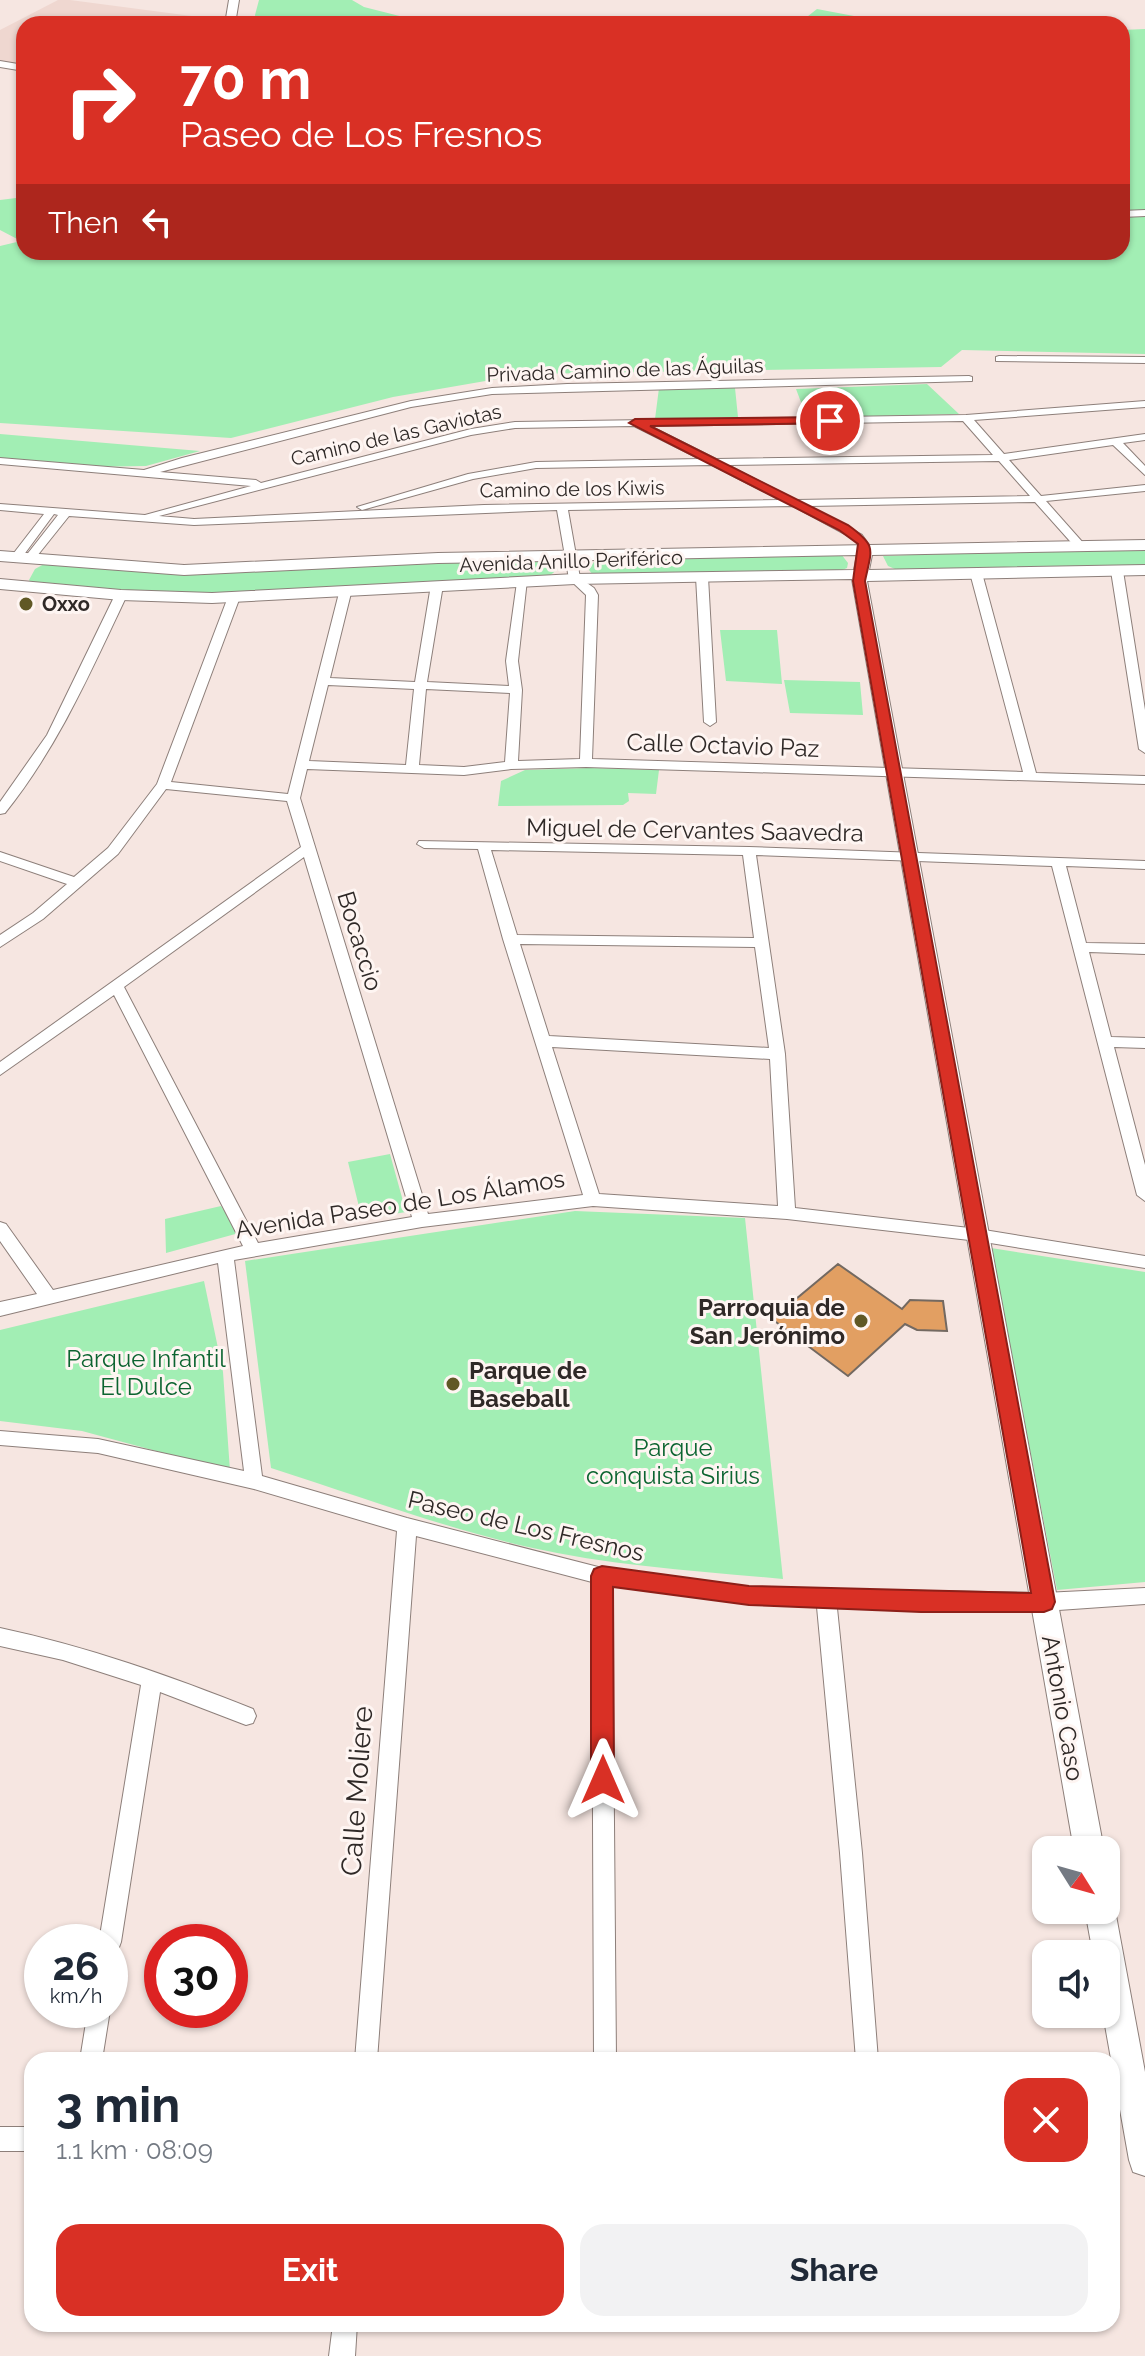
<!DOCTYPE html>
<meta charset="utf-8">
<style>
:root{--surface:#fff;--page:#f2f2f3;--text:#1f2937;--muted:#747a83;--accent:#d93025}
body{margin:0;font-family:Raleway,sans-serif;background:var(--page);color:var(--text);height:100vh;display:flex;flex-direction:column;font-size:30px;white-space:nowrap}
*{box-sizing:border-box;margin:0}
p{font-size:26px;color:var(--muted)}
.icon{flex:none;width:44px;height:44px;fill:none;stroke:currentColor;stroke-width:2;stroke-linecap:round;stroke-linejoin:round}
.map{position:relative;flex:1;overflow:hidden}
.details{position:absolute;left:24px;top:2052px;width:1096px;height:280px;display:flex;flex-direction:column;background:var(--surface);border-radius:24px;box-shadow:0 2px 6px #0004}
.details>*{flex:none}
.top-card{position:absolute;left:16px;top:16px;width:1114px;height:244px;border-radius:24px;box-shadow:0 2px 6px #0004;background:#d93025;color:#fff;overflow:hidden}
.needle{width:52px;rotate:127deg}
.fabs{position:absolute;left:1032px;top:1836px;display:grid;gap:16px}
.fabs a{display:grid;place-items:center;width:88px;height:88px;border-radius:16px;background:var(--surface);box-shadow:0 2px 6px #0004;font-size:40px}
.speed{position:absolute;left:24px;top:1924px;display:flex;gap:16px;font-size:40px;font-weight:700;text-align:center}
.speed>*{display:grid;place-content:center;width:104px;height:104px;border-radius:50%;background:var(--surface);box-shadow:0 2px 6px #0004;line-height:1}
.speed small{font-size:20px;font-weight:400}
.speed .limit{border:12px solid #d22;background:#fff;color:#111}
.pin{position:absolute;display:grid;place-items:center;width:68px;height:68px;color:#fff;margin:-34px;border:4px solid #fff;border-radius:50%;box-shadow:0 2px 8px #0007}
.me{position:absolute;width:88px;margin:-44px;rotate:0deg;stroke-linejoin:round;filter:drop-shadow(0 0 6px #0008)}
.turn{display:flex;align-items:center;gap:28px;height:168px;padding:0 32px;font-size:36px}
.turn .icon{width:104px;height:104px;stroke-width:2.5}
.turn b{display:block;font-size:56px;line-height:68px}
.then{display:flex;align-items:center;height:76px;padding:0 32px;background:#0003;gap:16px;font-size:30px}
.round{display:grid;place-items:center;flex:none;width:84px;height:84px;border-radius:24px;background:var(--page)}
.summary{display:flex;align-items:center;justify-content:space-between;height:136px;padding:0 32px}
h1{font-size:48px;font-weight:700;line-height:60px}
.cta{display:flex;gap:16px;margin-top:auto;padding:16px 32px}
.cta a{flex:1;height:92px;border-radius:24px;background:var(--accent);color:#fff;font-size:32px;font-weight:700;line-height:92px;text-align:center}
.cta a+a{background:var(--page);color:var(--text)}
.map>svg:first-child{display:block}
</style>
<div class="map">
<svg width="1145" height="2356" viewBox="0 0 1145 2356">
<rect width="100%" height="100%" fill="#f6e6e1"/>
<path fill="#efd7d0" d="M58,0H70L207,18L206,24H24V65L0,62V30Z"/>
<path fill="#a2eeb4" d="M259,0H352L364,7L431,24H257L255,15Z
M817,9L896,24H798Z
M1145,29V354L962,350L941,367L526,374L393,397L231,438L0,423V246L21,241L0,230V200L24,197V252H1122V30Z
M927,384L959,414L807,418L796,389Z
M659,388H735L738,417L655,419Z
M0,434L200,451L146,466L84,467L0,458Z
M1145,547V567L895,569L888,566L883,556Z
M841,554L848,563L847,568L840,571L593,575L589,570L595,560Z
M552,560L558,569L548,577L188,595L31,583L29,580L35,569L46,563L169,574L390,562Z
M720,630H777L782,684L726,681Z
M784,680L860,682L863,715L790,713Z
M590,768L659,770L656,794L628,793L629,801L623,805L498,806L501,781L525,770Z
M390,1154L406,1212L362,1219L348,1162Z
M221,1206L239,1233L166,1253L165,1219Z
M575,1211L745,1218L783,1579C698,1571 612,1566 528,1547C441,1527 356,1495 271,1468L245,1261Z
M991,1248L1145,1272V1582L1057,1590Z
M204,1281L223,1372L230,1471L82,1431L0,1421V1330Z"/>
<path fill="#e29f62" stroke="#736961" stroke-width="2" d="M838,1264L902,1309L910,1300L943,1301L947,1331L917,1330L905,1324L848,1376L772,1319Z"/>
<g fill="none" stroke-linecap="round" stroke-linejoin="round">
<g stroke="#8d7f7a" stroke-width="2">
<path id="street" d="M999,356L1145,357V363L996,361V357Z
M969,376L972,377V381L492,394L411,407L160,472L256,480L261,483L471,429L515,422L966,415L1145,401V407L974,420L1004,454L1145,434V440L1123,443L1145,466V475L1113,445L1009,460L1041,496L1145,485V491L1046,501L1085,545L1087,547L1081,550L1077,549L1035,502L809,506L862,535L872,549L866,552L862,551L854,539L793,506L568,510L580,578L594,588L598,595L592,759L1023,772L970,573L976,570L982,573L1036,773L1145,776V784L586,767L511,769L464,775L307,769L300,798L428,1214L583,1195L503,939L478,849L424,848L417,844L419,841L749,847L1145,861V869L1066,866L1086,943L1145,944V954L1089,952L1111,1037L1145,1038V1048L1114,1047L1145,1165V1201L1137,1195L1052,866L756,855L785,1054L795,1208L978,1229L1145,1256V1268L978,1241L787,1219L593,1206L422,1227L234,1260L262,1476L407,1518L602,1568L749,1588L1044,1593L1145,1588V1604L1044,1611L837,1608L862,1853L878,2060H856L840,1853L817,1607L749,1604L612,1586L616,2060H594L592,1582L416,1536L377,2060H355L397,1531L254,1489L98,1453L0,1445V1431L98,1439L244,1471L218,1263L0,1316V1302L37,1294L0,1241V1222L6,1224L53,1290L243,1246L114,995L0,1075V1062L301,847L287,801L166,789L118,854L43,919L0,947V935L33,913L67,884L0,861V852L74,877L108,848L157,784L228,597L234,594L240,597L171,782L288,794L340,589L346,586L352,589L330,678L415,682L431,585L437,582L443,585L427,682L509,686L506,661L517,582L527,580L518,661L522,690L518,761L580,759L586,595L569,579L557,510L194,525L69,516L33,561H25V557L58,515L54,514L20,560L16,561L10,558L44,514L0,510V504L145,515L251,486L0,464V458L144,470L182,458L411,401L492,388L567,384ZM963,421L993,455L716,459L650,426ZM634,426L700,459L536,462L468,474L357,507L362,510L473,479L536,468L712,465L780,500L484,505L194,519L159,516L471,435L515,428ZM999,461L1030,496L796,500L728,465ZM328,685L414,689L406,765L309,761ZM426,689L510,693L505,762L464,767L419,765ZM491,850L743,855L754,938L517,935ZM304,857L412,1217L258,1243L124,987ZM520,944L755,947L769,1048L549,1036ZM552,1047L770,1059L778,1206L599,1194Z
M1117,568L1123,571L1145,710V753L1139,749L1111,571Z
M702,574L708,577L716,722L710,726L704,722L696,577Z
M121,592L127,595C91,671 58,747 5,813L0,814V802L47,735L115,595Z
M0,1628C89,1647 170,1676 253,1709L256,1716L253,1723L246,1725L160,1692L121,1942L118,1950L110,1953V1942H99L141,1685L63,1660L0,1646Z
M88,2010H110L102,2060H80Z
M0,2127H32V2151H0Z
M333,2324H357L355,2356H329Z"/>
</g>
<g stroke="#8d7f7a" stroke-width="2">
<path id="secondary" d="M229,0H239L235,24H225Z
M0,61L24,65V71L0,67Z
M1145,210V216L1122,217V211Z
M1145,540V550L872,555L869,570L1145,565V575L867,581L1104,1850H1074L852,579L575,584L212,603L121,600L0,589V579L121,590L212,593L575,574L854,570L857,555L438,563L184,575L0,561V551L184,565L438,553Z
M1106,1898L1111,1900L1115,1910L1145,2072V2176L1133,2172L1129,2160L1103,2014H1106V1954H1093L1085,1910H1106Z"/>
</g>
<use href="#street" fill="#fff" fill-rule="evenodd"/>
<use href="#secondary" fill="#fff" fill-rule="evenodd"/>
</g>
<path fill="#d93025" stroke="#8d1f18" stroke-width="2" d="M830,417L834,418V423L650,426L848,525C877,546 872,548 865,581L1055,1602L1052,1609L1044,1612H921L749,1605L613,1587L614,1780L611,1788L603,1791L594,1788L591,1780V1576L594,1569L602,1566L749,1586L1031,1593L853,581L858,544L839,530L629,423L635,419Z"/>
<g fill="#605825" stroke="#fef5f2" stroke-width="3">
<circle cx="26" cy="604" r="8"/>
<circle cx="861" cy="1321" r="8"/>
<circle cx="453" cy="1384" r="8"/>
</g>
<g text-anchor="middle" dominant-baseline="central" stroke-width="6" stroke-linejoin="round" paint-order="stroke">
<g font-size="20" fill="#2f2927" stroke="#fef5f2">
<text transform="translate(625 370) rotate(-2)">Privada Camino de las Águilas</text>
<text transform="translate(396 435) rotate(-13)">Camino de las Gaviotas</text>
<text transform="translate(572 489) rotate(-1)">Camino de los Kiwis</text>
<text transform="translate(571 561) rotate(-2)">Avenida Anillo Periférico</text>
</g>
<g font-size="20" font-weight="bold" fill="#2f2927" stroke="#fef5f2" text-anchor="start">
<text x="42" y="604">Oxxo</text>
</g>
<g font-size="24" fill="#2f2927" stroke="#fef5f2">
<text transform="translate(723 745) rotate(2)">Calle Octavio Paz</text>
<text transform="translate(695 830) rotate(1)">Miguel de Cervantes Saavedra</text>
<text transform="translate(360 941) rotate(73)">Bocaccio</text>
<text transform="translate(400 1204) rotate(-9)">Avenida Paseo de Los Álamos</text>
<text transform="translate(526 1526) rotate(13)">Paseo de Los Fresnos</text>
<text transform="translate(1063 1708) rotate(80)">Antonio Caso</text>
</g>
<g font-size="24" font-weight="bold" fill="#2f2927" stroke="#fef5f2" text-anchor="end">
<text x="845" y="1307">Parroquia de<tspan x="845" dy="28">San Jerónimo</tspan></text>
<text x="469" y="1370" text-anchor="start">Parque de<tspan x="469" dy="28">Baseball</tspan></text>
</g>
<g font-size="24" fill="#0b6430" stroke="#fef5f2">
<text x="146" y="1358">Parque Infantil<tspan x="146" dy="28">El Dulce</tspan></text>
<text x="673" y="1447">Parque<tspan x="673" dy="28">conquista Sirius</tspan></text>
</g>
<g font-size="28" fill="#2f2927" stroke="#fef5f2">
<text transform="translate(357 1791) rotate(-86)">Calle Moliere</text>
</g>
</g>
</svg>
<div class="fabs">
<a><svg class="needle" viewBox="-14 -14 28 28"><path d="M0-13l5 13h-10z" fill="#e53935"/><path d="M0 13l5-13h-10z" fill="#747a83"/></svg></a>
<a><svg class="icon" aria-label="sound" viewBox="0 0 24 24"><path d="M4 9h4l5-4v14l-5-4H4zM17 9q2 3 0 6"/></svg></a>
</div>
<div class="speed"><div>26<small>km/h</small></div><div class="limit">30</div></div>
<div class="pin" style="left:830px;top:421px;background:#d93025"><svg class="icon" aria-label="arrive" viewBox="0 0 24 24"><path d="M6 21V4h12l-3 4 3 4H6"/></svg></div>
<svg class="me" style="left:603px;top:1780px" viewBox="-20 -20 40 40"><path d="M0-17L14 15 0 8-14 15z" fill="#d93025" stroke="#fff" stroke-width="4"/></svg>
<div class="top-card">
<div class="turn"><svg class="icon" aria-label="right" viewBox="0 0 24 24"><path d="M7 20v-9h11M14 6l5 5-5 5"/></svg><div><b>70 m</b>Paseo de Los Fresnos</div></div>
<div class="then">Then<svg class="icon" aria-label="left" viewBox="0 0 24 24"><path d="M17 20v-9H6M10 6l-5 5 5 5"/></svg></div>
</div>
<section class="details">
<div class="summary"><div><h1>3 min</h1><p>1.1 km · 08:09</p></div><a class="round" style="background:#d93025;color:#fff"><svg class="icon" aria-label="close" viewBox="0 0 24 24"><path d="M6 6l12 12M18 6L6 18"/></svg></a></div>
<div class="cta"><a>Exit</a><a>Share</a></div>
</section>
</div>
